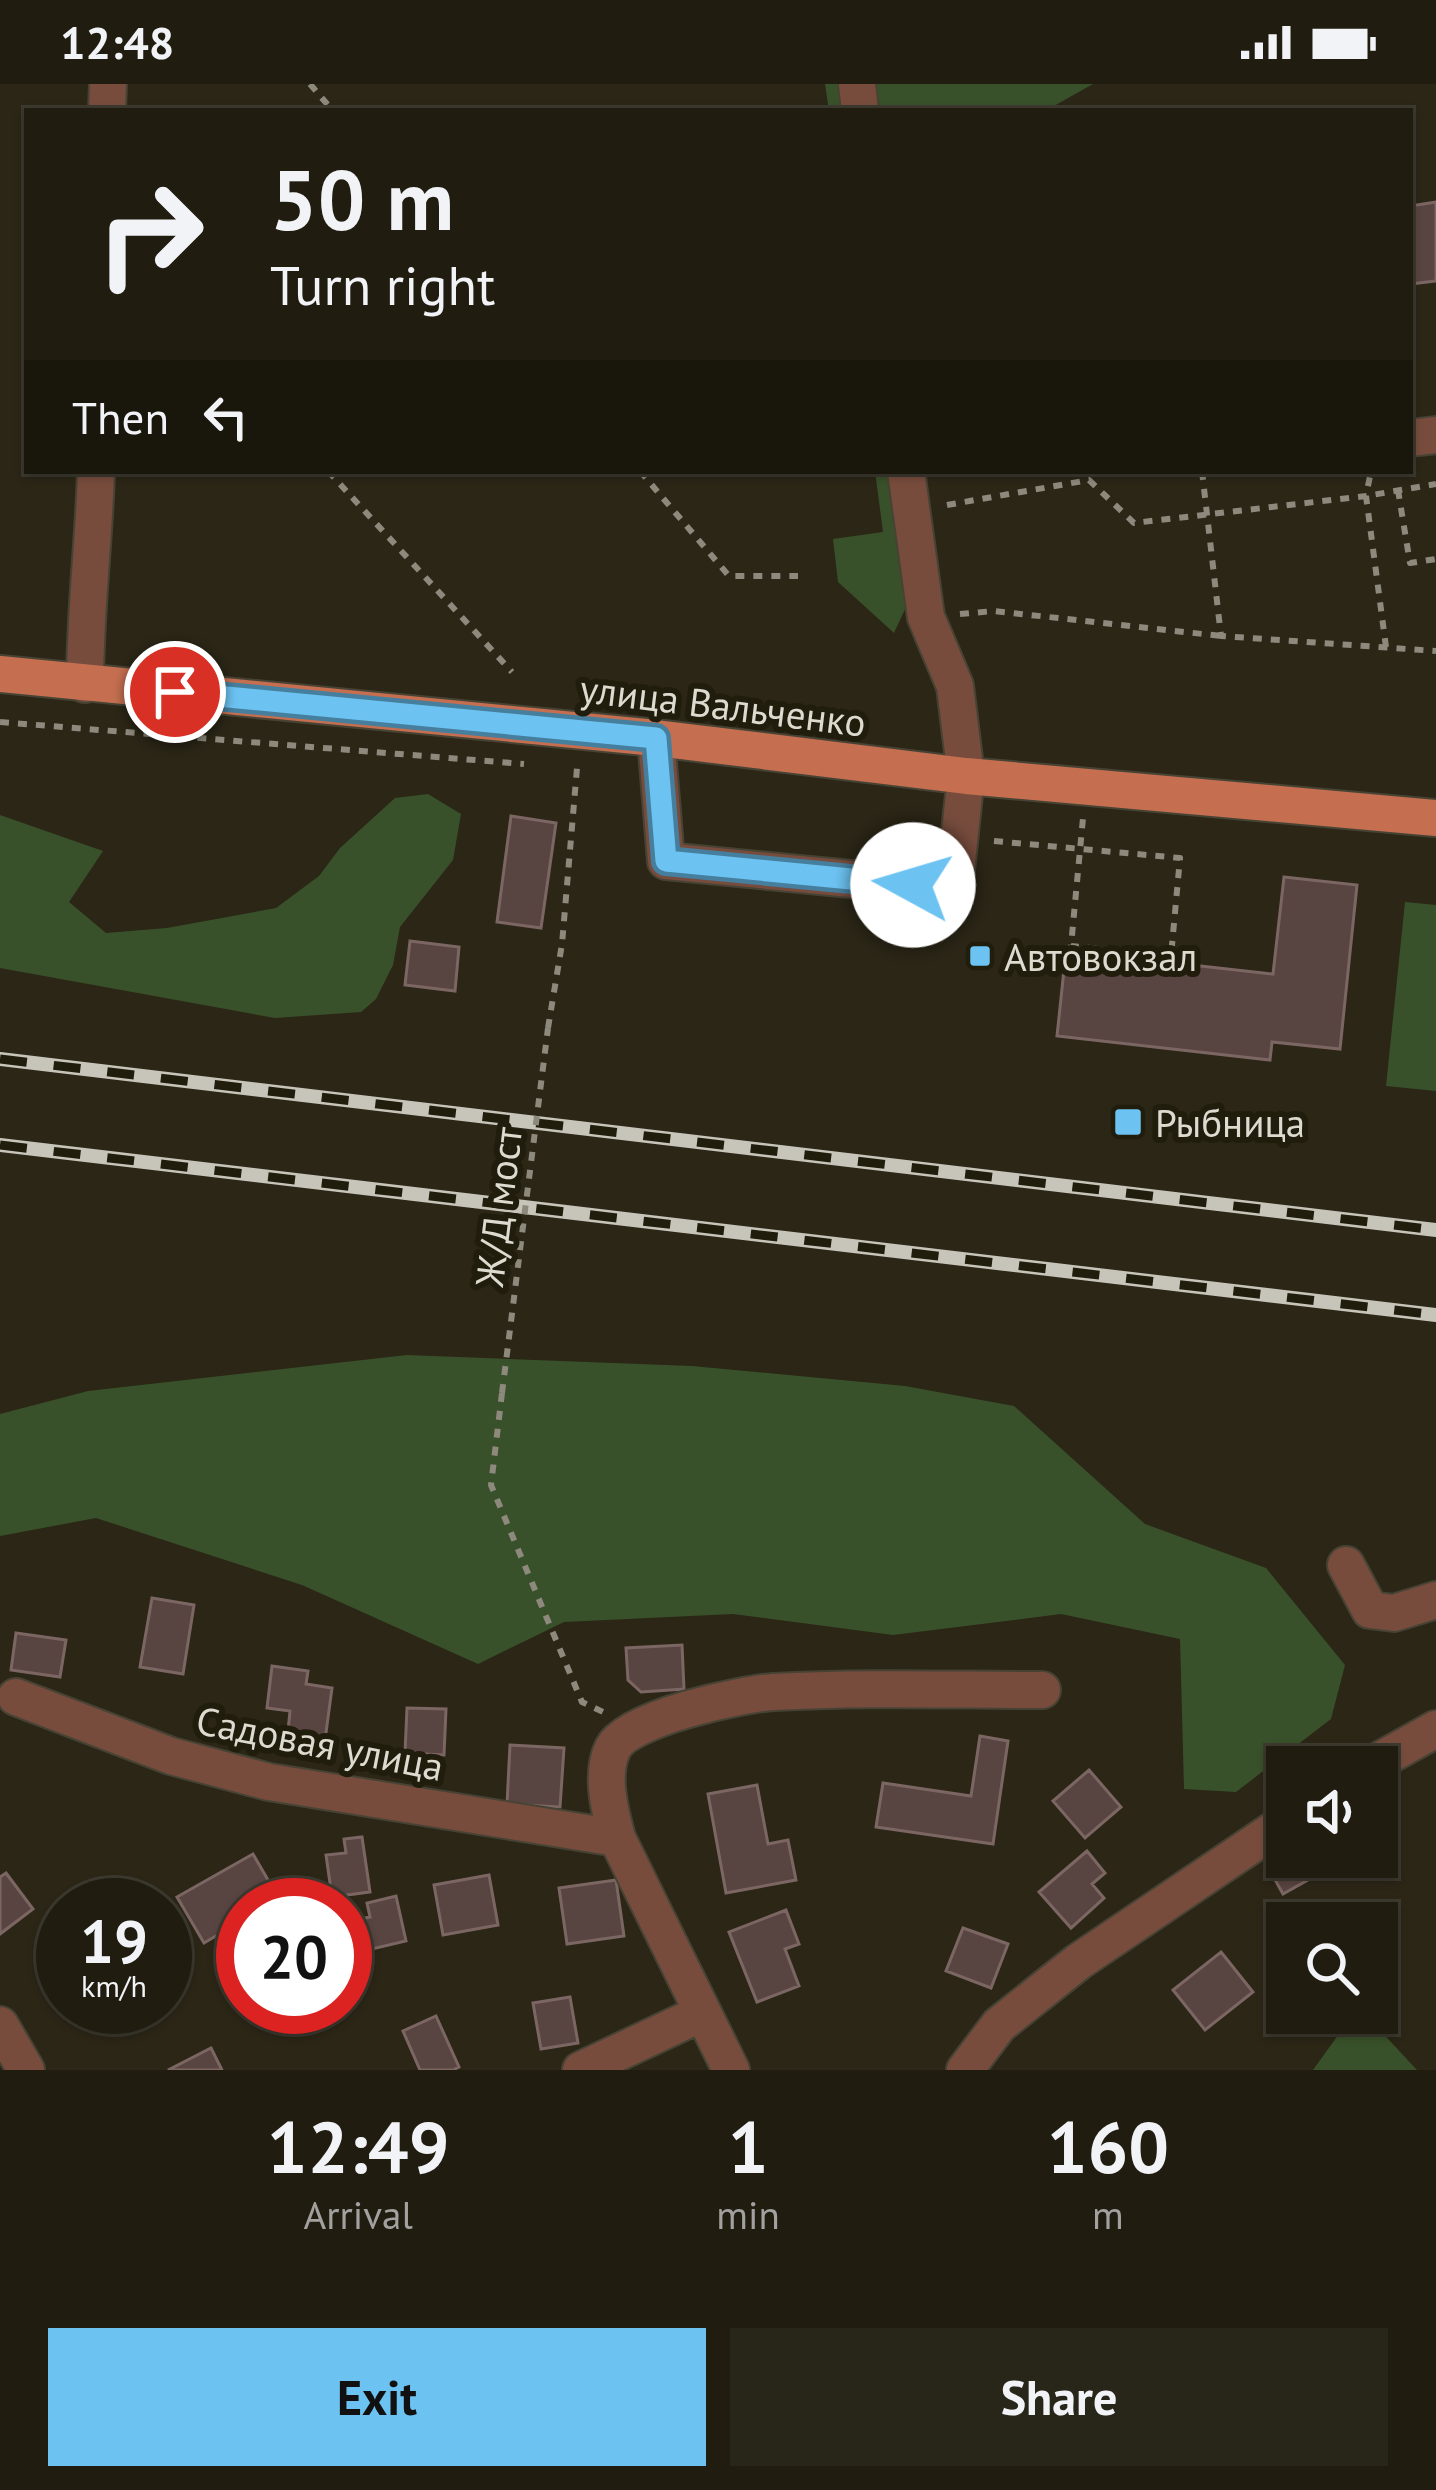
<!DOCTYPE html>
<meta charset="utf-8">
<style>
:root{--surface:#201c10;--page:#282519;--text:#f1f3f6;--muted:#a2a19f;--line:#3d3a30;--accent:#6cc3f2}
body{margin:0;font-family:"PT Sans",sans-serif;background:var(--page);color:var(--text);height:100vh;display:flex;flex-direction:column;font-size:45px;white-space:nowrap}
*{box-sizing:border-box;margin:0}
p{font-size:39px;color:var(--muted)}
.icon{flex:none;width:66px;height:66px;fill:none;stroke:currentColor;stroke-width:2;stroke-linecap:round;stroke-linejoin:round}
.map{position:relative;height:1986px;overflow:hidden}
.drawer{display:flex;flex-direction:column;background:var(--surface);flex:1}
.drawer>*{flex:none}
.hud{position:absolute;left:24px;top:24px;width:1389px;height:366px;border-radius:0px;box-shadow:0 3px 9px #0004,0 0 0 3px var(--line);background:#201c10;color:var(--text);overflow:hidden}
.tools{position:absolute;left:1266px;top:1662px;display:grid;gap:24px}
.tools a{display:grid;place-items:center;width:132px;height:132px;border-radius:0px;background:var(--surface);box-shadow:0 3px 9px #0004,0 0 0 3px var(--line);font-size:60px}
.speed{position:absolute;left:36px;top:1794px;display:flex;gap:24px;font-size:60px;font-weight:700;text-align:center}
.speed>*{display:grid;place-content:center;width:156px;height:156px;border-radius:50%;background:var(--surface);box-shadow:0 3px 9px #0004,0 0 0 3px var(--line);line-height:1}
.speed small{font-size:30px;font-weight:400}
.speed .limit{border:18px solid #d22;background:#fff;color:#111}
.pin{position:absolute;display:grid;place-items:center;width:102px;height:102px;color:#fff;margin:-51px;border:6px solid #fff;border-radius:50%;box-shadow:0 3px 12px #0007}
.me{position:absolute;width:132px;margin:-66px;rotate:276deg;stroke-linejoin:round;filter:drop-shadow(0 0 9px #0008)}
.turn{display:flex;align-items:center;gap:42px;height:252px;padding:0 48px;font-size:54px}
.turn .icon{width:156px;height:156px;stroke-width:2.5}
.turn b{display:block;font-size:84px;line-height:102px}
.then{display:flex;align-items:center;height:114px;padding:0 48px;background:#0003;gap:24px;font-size:45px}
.eta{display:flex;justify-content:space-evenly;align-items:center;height:204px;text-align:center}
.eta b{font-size:72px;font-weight:600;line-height:84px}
.button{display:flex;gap:24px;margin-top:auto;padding:24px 48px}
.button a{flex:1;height:138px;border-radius:0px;background:var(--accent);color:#111;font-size:48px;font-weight:600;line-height:138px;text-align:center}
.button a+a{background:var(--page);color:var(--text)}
.status{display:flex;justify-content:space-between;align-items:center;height:84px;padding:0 60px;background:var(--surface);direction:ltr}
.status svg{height:33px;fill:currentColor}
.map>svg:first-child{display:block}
</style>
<div class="status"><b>12:48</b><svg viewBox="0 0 49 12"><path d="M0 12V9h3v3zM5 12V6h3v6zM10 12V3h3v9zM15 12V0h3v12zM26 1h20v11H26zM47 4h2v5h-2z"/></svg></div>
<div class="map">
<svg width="1436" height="1986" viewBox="0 0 1436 1986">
<rect width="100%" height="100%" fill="#2b2616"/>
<path fill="#39512a" d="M825,0H1093L1045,27H829Z
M875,387H923L924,484L894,549L838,498L833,455L883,448Z
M428,710L461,730L453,776L400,843L393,881L376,915L361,928L275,934L0,884V731L103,767L69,818L106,849L167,844L276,824L319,792L340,764L395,714Z
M1405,818L1436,821V1007L1386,1002Z
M407,1271L692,1282L905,1302L1014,1322L1145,1440L1266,1484L1345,1581L1331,1635L1236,1708L1184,1705L1180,1555L1061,1530L893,1551L733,1530L564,1538L478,1580L302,1501L96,1434L0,1452V1330L88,1307Z
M1354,1929H1364L1417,1986H1313Z"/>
<path fill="#584440" stroke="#7c6663" stroke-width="3" d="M1436,118V197L1410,200V122Z
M511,732L556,739L541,844L497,838Z
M1284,793L1357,801L1340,965L1272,958L1270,976L1057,952L1066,867L1273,890Z
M410,857L459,863L455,907L405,901Z
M152,1514L194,1521L183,1590L140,1583Z
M16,1549L66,1556L60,1593L11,1586Z
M682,1561L684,1605L641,1608L628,1596L626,1564Z
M272,1582L308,1587L306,1600L332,1604L323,1671L286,1667L290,1627L267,1624Z
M407,1624L446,1625L444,1671L405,1669Z
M980,1652L1008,1657L993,1760L876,1743L883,1699L971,1712Z
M510,1661L564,1664L560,1723L507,1720Z
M1089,1686L1121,1723L1085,1754L1053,1717Z
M757,1701L768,1760L788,1756L796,1796L726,1809L708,1710Z
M362,1753L370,1808L332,1813L326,1771L346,1769L344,1755Z
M1287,1760V1773H1349L1283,1810L1263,1774Z
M1087,1767L1105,1789L1092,1800L1104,1814L1071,1844L1039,1808Z
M253,1770L279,1815L269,1821H243V1836L204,1859L177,1813Z
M6,1789L33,1825L0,1850V1793Z
M489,1791L498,1841L443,1851L434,1801Z
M616,1796L624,1852L567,1860L559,1804Z
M396,1812L406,1857L355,1869L347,1838L370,1833L367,1819Z
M786,1826L799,1860L785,1865L799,1902L757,1918L729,1848Z
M963,1844L1008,1860L991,1904L946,1887Z
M1221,1868L1253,1908L1205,1946L1173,1906Z
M570,1913L578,1959L541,1965L533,1919Z
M436,1932L459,1983L453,1986H420L403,1947Z
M211,1964L222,1986H168Z"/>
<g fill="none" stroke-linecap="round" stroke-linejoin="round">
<g stroke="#474334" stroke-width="40">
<path id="minor" d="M857,0L860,27
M107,27L108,0
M1410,354L1436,351
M85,600C85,528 94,458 96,387
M656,654L666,777L954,805L966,692L955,602L926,533L906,387
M1346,1481L1370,1526L1394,1529L1436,1516
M16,1613L171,1672L269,1698L617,1754
M1368,1683L1436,1645
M0,1941L26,1986
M581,1986L702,1929
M731,1986L617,1754C610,1728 600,1690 613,1664C628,1634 741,1610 774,1608C863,1603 953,1606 1042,1606
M965,1986L999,1941L1078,1878L1287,1737"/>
</g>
<g stroke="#474334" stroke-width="40">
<path id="major" d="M0,590L656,654L966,692L1436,734"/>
</g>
<path stroke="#8d897c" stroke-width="6" stroke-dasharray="9 9" stroke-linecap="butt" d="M310,0L333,27
M328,387L512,588
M640,387L729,492H798
M1202,387L1221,552L1436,567
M1398,406L1410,479L1436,475
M947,421L1089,396L1134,439L1366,412L1371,387
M960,530L994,527L1221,552
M1386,563L1366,412L1436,400
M0,638L524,680
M994,757L1180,774L1171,872L1071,862L1083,734
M548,944L562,860L577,684L573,683
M502,1309L491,1401L582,1618L603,1628"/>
<use href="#minor" stroke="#774c3d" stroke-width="36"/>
<use href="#major" stroke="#c56f50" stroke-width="36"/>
<g stroke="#c7c4ba" stroke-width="14">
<path id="rail" d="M0,975L1436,1146
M0,1061L1436,1231"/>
</g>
<use href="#rail" stroke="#211d0d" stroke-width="9" stroke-dasharray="27" stroke-linecap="butt"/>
<path stroke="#8d897c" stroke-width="6" stroke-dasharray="9 9" stroke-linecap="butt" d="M502,1309L548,944"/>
</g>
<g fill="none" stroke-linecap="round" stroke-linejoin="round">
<g stroke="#467f9d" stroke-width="30">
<path id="route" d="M175,608L656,654L666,777L913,801"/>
</g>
<use href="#route" stroke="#6cc3f2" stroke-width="21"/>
</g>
<g fill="#6cc3f2" stroke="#211d0d" stroke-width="4.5">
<rect x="968" y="860" width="24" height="24" rx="6"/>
<rect x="1113" y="1023" width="30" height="30" rx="6"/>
</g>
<g text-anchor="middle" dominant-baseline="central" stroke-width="12" stroke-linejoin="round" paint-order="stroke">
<g font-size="39" fill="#dddad0" stroke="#211d0d">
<text transform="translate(723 621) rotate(7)">улица Вальченко</text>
<text transform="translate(498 1123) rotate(-83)">Ж/Д мост</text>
<text transform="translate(320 1659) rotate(11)">Садовая улица</text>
</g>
<g font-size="39" fill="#dddad0" stroke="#211d0d" text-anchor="start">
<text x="1004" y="872">Автовокзал</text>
<text x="1155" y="1038">Рыбница</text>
</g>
</g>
</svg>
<div class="tools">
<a><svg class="icon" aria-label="sound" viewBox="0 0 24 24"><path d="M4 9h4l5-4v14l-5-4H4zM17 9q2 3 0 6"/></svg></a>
<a><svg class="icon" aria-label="search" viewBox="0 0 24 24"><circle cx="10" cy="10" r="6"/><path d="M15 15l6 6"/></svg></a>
</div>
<div class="speed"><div>19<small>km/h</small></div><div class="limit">20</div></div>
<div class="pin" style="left:175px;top:608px;background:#d93025"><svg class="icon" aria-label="arrive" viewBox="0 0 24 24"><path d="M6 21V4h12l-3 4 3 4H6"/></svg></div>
<svg class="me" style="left:913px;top:801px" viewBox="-20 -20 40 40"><circle r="19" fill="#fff"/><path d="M0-13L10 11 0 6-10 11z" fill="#6cc3f2"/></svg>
<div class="hud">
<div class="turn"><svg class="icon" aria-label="right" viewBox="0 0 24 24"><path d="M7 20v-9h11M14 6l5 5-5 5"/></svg><div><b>50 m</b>Turn right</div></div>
<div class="then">Then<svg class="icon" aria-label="left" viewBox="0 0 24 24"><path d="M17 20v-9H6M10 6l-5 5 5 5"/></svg></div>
</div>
</div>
<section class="drawer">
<div class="eta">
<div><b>12:49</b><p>Arrival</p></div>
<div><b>1</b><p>min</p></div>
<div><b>160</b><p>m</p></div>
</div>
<div class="button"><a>Exit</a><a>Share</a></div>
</section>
